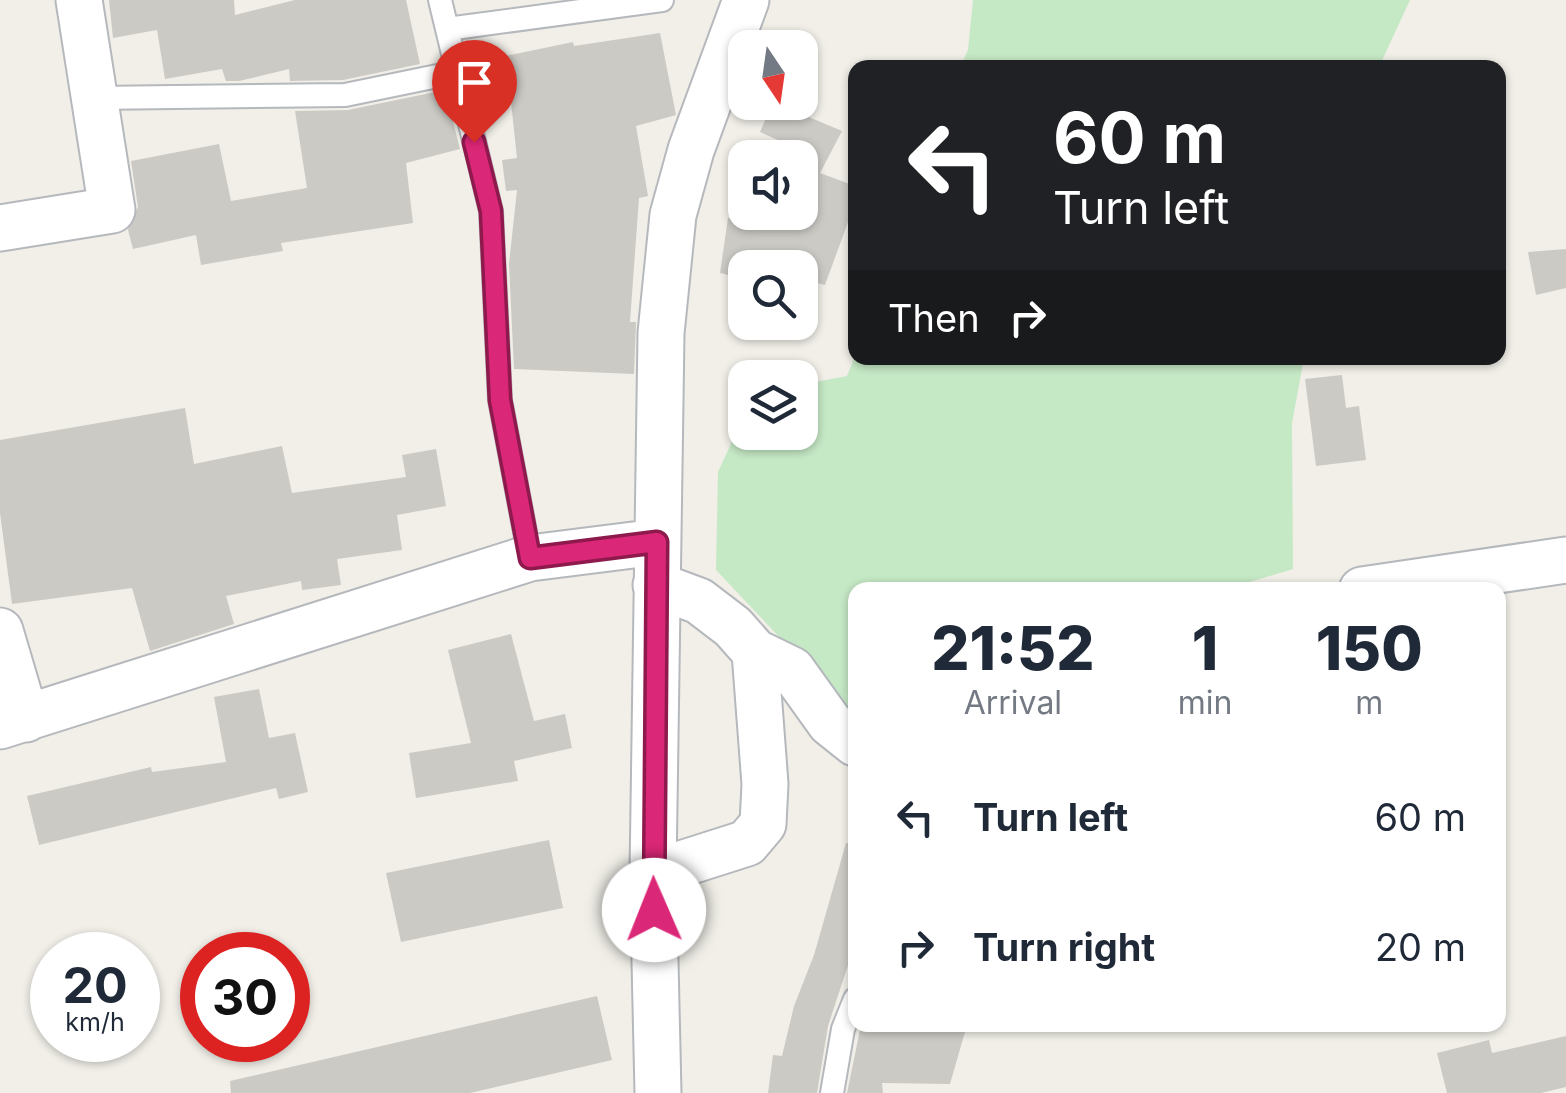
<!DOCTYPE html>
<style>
:root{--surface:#fff;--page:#f2f2f3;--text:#1f2937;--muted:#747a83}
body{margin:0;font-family:Inter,sans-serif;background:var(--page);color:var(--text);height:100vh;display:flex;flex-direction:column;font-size:38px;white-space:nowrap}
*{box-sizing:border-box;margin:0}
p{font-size:32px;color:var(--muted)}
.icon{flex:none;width:55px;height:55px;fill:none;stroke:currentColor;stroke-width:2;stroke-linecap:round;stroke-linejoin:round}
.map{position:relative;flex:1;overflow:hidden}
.details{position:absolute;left:848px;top:582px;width:658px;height:450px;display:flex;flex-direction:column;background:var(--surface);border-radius:20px;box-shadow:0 2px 8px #0004}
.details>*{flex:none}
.guide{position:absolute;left:848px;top:60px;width:658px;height:305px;border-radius:20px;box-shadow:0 2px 8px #0004;background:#202124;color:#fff;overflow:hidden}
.needle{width:65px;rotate:167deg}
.fabs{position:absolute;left:728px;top:30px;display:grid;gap:20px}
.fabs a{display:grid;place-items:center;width:90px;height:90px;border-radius:20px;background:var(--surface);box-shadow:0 2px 8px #0004;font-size:50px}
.speed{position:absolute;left:30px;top:932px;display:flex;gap:20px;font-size:50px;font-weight:700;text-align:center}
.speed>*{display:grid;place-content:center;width:130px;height:130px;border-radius:50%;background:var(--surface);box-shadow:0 2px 8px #0004;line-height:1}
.speed small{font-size:25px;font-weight:400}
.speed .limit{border:15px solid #d22;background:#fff;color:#111}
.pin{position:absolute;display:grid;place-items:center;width:85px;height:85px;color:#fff;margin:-102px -42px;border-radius:50% 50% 50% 0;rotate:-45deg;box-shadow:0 0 10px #0007}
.pin .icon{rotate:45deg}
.me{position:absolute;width:110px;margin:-55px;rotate:359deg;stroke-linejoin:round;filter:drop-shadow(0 0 8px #0008)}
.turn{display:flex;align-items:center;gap:35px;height:210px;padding:0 40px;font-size:45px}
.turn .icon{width:130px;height:130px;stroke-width:2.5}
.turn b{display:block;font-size:70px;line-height:85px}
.then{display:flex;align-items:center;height:95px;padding:0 40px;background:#0003;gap:20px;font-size:38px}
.eta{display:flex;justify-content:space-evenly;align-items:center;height:170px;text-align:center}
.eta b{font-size:60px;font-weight:800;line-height:70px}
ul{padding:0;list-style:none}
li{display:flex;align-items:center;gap:30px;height:130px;padding:0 40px}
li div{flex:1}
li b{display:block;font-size:38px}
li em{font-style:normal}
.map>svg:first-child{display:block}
</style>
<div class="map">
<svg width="1566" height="1093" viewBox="0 0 1566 1093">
<rect width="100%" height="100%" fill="#f1efe8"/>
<path fill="#c5e8c5" d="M973,0H1410L1379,67H960L968,50Z
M855,356L1304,358L1292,423L1293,569L1223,590H855V717L716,570L718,472L745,413V432H800V385L847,376Z"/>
<path fill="#cccac5" d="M109,0H234L235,15L295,0H406L420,64L343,80L290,81L289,69L239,81H226L222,69L165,79L157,30L113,38Z
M660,33L676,115L636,126L648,196L639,198L630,322H636L634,374L514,369L509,264L517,190L506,191L502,160L517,158L506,56L573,42L574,46Z
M445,90L460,149L406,163L413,223L281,243L283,251L201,265L196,235L133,249L128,230L138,207L131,161L219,144L231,201L307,188L295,111L348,110Z
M773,102L842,131L820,173L855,186V203L825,285L809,281L806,295L800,293V268H745V279L720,273L728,218L761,224L765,212H800V150L760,132Z
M1566,249V288L1536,295L1528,252Z
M1342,375L1346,408L1359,406L1366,460L1316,466L1305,379Z
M185,408L194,464L282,446L292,493L406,477L402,455L436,449L446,506L397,515L402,550L337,559L341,585L302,590L301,581L226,596L234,624L150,651L132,588L12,604L0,513V440Z
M511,634L534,721L565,714L572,748L514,761L518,781L416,798L409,753L471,743L448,650Z
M259,689L269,738L295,733L308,792L279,799L276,788L39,845L27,796L151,767L152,772L226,762L214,697Z
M549,840L563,908L401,942L386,873Z
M846,843L855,844V944L828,1026L817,1093H768L773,1055L782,1056L794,1006L814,955Z
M597,996L612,1060L470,1093H231L230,1081Z
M861,1025H967L950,1084L882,1083L883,1093H847Z
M1566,1036V1087L1541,1093H1447L1437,1053L1489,1040L1492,1053Z"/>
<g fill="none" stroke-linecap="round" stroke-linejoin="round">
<g stroke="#b5b8bc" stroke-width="26">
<path id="lane" d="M440,0L491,211L500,400L530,558
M447,29L662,0
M94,98L345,95L457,72
M832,1093L843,1029L855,999"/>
</g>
<g stroke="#b5b8bc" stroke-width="49">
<path id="street" d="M0,228L112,210L79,0
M656,585L699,601L733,627L755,652L792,670L830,723L855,743
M1362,590L1566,560
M0,631L26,719
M0,726L530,558L657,542
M653,873L747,843L763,824L765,784L755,652
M658,1093L653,873L661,333L673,215L691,150L746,0"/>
</g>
<use href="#lane" stroke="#fff" stroke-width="22"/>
<use href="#street" stroke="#fff" stroke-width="45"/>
</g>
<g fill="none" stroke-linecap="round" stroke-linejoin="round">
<g stroke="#8e194d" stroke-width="25">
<path id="route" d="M474,142L491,211L500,400L530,558L657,542L654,910"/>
</g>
<use href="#route" stroke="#db2777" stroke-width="18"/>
</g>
</svg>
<div class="fabs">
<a><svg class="needle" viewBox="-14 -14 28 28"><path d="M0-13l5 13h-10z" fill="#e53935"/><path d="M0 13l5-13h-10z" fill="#747a83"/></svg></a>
<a><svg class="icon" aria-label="sound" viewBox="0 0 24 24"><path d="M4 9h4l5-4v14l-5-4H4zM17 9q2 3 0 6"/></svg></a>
<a><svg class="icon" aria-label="search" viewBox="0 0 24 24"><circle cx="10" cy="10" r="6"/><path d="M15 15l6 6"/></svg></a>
<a><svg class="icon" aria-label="layers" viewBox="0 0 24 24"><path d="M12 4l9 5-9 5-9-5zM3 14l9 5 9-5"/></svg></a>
</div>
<div class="speed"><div>20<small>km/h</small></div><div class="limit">30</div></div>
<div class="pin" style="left:474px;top:142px;background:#d93025"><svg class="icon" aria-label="arrive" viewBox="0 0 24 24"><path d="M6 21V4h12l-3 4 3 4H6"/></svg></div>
<svg class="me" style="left:654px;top:910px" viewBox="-20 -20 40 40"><circle r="19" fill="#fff"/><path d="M0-13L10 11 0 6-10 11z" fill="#db2777"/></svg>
<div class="guide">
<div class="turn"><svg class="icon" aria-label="left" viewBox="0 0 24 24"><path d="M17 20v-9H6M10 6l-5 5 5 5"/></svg><div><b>60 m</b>Turn left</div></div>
<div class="then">Then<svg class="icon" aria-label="right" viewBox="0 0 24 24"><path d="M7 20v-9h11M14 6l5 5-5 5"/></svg></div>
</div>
<section class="details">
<div class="eta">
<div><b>21:52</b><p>Arrival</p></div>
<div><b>1</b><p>min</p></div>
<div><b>150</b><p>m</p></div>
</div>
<ul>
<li><svg class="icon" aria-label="left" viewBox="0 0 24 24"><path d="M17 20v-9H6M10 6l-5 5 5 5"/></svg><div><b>Turn left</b></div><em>60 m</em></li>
<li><svg class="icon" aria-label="right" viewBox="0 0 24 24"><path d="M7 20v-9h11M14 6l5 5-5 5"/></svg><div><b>Turn right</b></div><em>20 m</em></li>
</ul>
</section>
</div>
